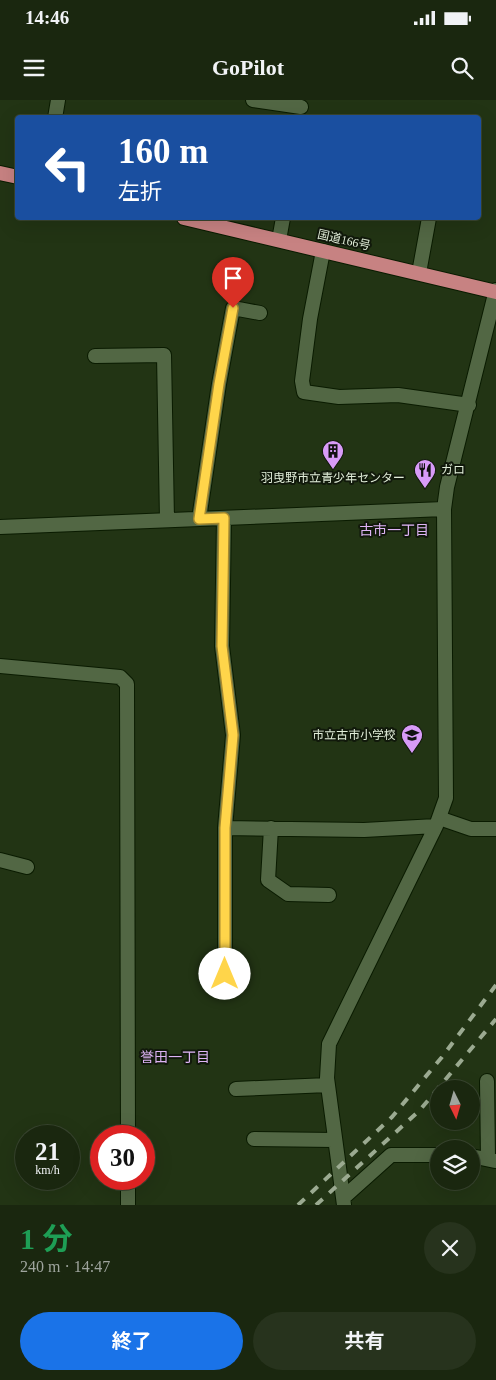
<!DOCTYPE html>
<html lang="ja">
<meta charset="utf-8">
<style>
:root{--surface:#1a270f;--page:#27331d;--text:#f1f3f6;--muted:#9fa59e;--line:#38442f;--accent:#1a73e8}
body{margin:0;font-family:"Times New Roman","Noto Sans JP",serif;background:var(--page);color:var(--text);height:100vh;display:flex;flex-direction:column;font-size:19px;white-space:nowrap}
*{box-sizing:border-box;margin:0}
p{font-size:16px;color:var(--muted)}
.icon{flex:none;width:28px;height:28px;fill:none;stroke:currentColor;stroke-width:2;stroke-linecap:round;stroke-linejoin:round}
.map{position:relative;height:1105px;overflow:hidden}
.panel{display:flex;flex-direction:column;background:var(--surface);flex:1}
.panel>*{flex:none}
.banner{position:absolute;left:15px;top:15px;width:466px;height:105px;border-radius:5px;box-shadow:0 5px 20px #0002,0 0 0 1px var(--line);background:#1a4fa0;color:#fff;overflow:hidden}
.needle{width:32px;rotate:175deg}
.fabs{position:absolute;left:430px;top:980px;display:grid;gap:10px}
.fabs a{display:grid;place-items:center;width:50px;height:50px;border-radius:50%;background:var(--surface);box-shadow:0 5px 20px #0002,0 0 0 1px var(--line);font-size:25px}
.speed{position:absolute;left:15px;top:1025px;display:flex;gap:10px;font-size:25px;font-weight:700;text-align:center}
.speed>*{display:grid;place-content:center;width:65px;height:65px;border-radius:50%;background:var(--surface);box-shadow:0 5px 20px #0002,0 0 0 1px var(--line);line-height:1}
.speed small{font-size:12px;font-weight:400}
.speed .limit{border:8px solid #d22;background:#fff;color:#111}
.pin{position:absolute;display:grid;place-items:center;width:42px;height:42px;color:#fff;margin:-51px -21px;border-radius:50% 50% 50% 0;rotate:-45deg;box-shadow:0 0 5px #0007}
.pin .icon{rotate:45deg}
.me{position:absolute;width:55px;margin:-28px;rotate:0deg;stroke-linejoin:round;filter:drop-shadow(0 0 4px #0008)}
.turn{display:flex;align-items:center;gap:18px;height:105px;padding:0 20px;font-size:22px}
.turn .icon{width:65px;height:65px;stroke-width:2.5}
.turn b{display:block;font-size:35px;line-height:42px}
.round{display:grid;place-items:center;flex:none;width:52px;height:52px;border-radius:26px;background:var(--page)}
.head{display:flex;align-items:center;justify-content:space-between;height:85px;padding:0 20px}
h1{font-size:30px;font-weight:700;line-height:38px;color:#1e9e55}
.button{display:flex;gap:10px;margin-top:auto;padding:10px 20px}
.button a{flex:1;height:58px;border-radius:30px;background:var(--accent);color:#fff;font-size:20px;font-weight:700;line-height:58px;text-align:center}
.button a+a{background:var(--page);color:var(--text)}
.status{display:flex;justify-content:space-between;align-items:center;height:35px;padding:0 25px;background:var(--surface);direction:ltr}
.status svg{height:14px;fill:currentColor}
header{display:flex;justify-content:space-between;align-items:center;height:65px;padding:0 20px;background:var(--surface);font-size:22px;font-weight:700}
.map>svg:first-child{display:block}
</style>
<div class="status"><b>14:46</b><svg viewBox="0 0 49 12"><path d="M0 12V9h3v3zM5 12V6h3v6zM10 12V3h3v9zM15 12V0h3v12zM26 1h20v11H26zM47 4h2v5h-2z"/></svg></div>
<header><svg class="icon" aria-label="menu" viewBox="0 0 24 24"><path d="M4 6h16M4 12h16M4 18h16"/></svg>GoPilot<svg class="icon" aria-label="search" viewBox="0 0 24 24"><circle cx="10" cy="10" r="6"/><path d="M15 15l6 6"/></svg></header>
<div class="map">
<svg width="496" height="1105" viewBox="0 0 496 1105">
<rect width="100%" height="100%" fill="#223414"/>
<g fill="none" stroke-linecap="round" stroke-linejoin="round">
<g stroke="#0a1b00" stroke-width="16">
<path id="minor" d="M253,0L301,7
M55,18L58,0
M279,140L283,118
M323,151L310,219L302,281L304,292L339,297L398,295L469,305
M419,173L429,118
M95,256L164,255L167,420
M224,418L222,546L233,635L225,728L364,730L436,726
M199,419L219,284L233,208L260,213
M0,427L444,409
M0,566L120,577L127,584L128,1036
M439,718L471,729H496
M225,728V874
M271,728L268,780L288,794L329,795
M0,760L27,767
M487,981L488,1059
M236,989L328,985
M254,1039L334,1040
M471,1056L495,1061
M128,1079V1105
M343,1098L391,1055H439
M344,1105L327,978L329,944L436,726L446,698L444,409L447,387L496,190"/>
</g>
<g stroke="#0a1b00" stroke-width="16">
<path id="trunk" d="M0,73L18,77
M184,118L496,192"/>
</g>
<use href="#minor" stroke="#526744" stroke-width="14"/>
<use href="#trunk" stroke="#c78282" stroke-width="14"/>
<path stroke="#9baa91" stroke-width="4" stroke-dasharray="9 9" stroke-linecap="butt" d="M298,1105L392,1017L442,957L496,885
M316,1105L420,1010L496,919"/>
</g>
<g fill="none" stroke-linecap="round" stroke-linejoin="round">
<g stroke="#a68a30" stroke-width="12">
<path id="route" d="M225,874V728L233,635L222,546L224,418L199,419L219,284L233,208"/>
</g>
<use href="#route" stroke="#ffd54a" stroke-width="9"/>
</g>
<defs>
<g id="building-pin" transform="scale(1.125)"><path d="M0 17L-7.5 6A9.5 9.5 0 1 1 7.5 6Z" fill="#d89bf8" stroke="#11190b"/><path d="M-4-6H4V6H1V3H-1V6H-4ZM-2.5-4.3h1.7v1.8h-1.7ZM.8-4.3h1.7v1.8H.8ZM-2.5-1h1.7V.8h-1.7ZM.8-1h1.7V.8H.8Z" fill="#111"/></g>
<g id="restaurant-pin" transform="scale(1.125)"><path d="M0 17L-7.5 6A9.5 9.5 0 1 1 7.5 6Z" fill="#d89bf8" stroke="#11190b"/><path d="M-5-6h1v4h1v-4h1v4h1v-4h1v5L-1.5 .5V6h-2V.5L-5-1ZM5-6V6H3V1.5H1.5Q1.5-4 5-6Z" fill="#111"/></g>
<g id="school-pin" transform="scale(1.125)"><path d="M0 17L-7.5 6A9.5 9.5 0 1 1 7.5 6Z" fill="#d89bf8" stroke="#11190b"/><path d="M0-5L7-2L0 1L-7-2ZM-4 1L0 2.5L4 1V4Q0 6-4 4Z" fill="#111"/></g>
</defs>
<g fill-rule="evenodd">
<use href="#building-pin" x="333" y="351"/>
<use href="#restaurant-pin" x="425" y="370"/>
<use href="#school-pin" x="412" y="635"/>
</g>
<g text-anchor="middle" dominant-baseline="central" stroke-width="4" stroke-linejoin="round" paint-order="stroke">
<g font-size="12" fill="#e1edd9" stroke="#11190b">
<text transform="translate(344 140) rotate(13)">国道166号</text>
</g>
<g font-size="12" fill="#e1edd9" stroke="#11190b" text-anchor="start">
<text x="441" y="370">ガロ</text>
<text x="333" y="378" text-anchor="middle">羽曳野市立青少年センター</text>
<text x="396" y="635" text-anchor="end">市立古市小学校</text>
</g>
<g font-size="14" fill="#deb4f5" stroke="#11190b">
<text x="394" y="430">古市一丁目</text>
<text x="175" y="957">誉田一丁目</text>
</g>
</g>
</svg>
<div class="fabs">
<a><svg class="needle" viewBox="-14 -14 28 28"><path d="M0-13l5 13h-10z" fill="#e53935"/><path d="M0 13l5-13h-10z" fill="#9fa59e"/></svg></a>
<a><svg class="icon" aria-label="layers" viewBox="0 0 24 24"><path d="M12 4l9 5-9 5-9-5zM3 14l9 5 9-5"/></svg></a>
</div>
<div class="speed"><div>21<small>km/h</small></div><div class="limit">30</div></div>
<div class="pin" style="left:233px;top:208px;background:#d93025"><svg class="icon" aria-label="arrive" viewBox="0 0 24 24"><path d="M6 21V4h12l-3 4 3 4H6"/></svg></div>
<svg class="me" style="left:225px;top:874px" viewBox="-20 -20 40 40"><circle r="19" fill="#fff"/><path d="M0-13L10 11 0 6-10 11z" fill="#ffd54a"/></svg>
<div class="banner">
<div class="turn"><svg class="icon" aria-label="left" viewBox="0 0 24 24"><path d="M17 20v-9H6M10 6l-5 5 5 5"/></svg><div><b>160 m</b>左折</div></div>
</div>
</div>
<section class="panel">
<div class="head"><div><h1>1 分</h1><p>240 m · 14:47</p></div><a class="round"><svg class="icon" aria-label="close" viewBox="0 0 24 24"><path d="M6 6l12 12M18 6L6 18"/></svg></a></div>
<div class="button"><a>終了</a><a>共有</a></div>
</section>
